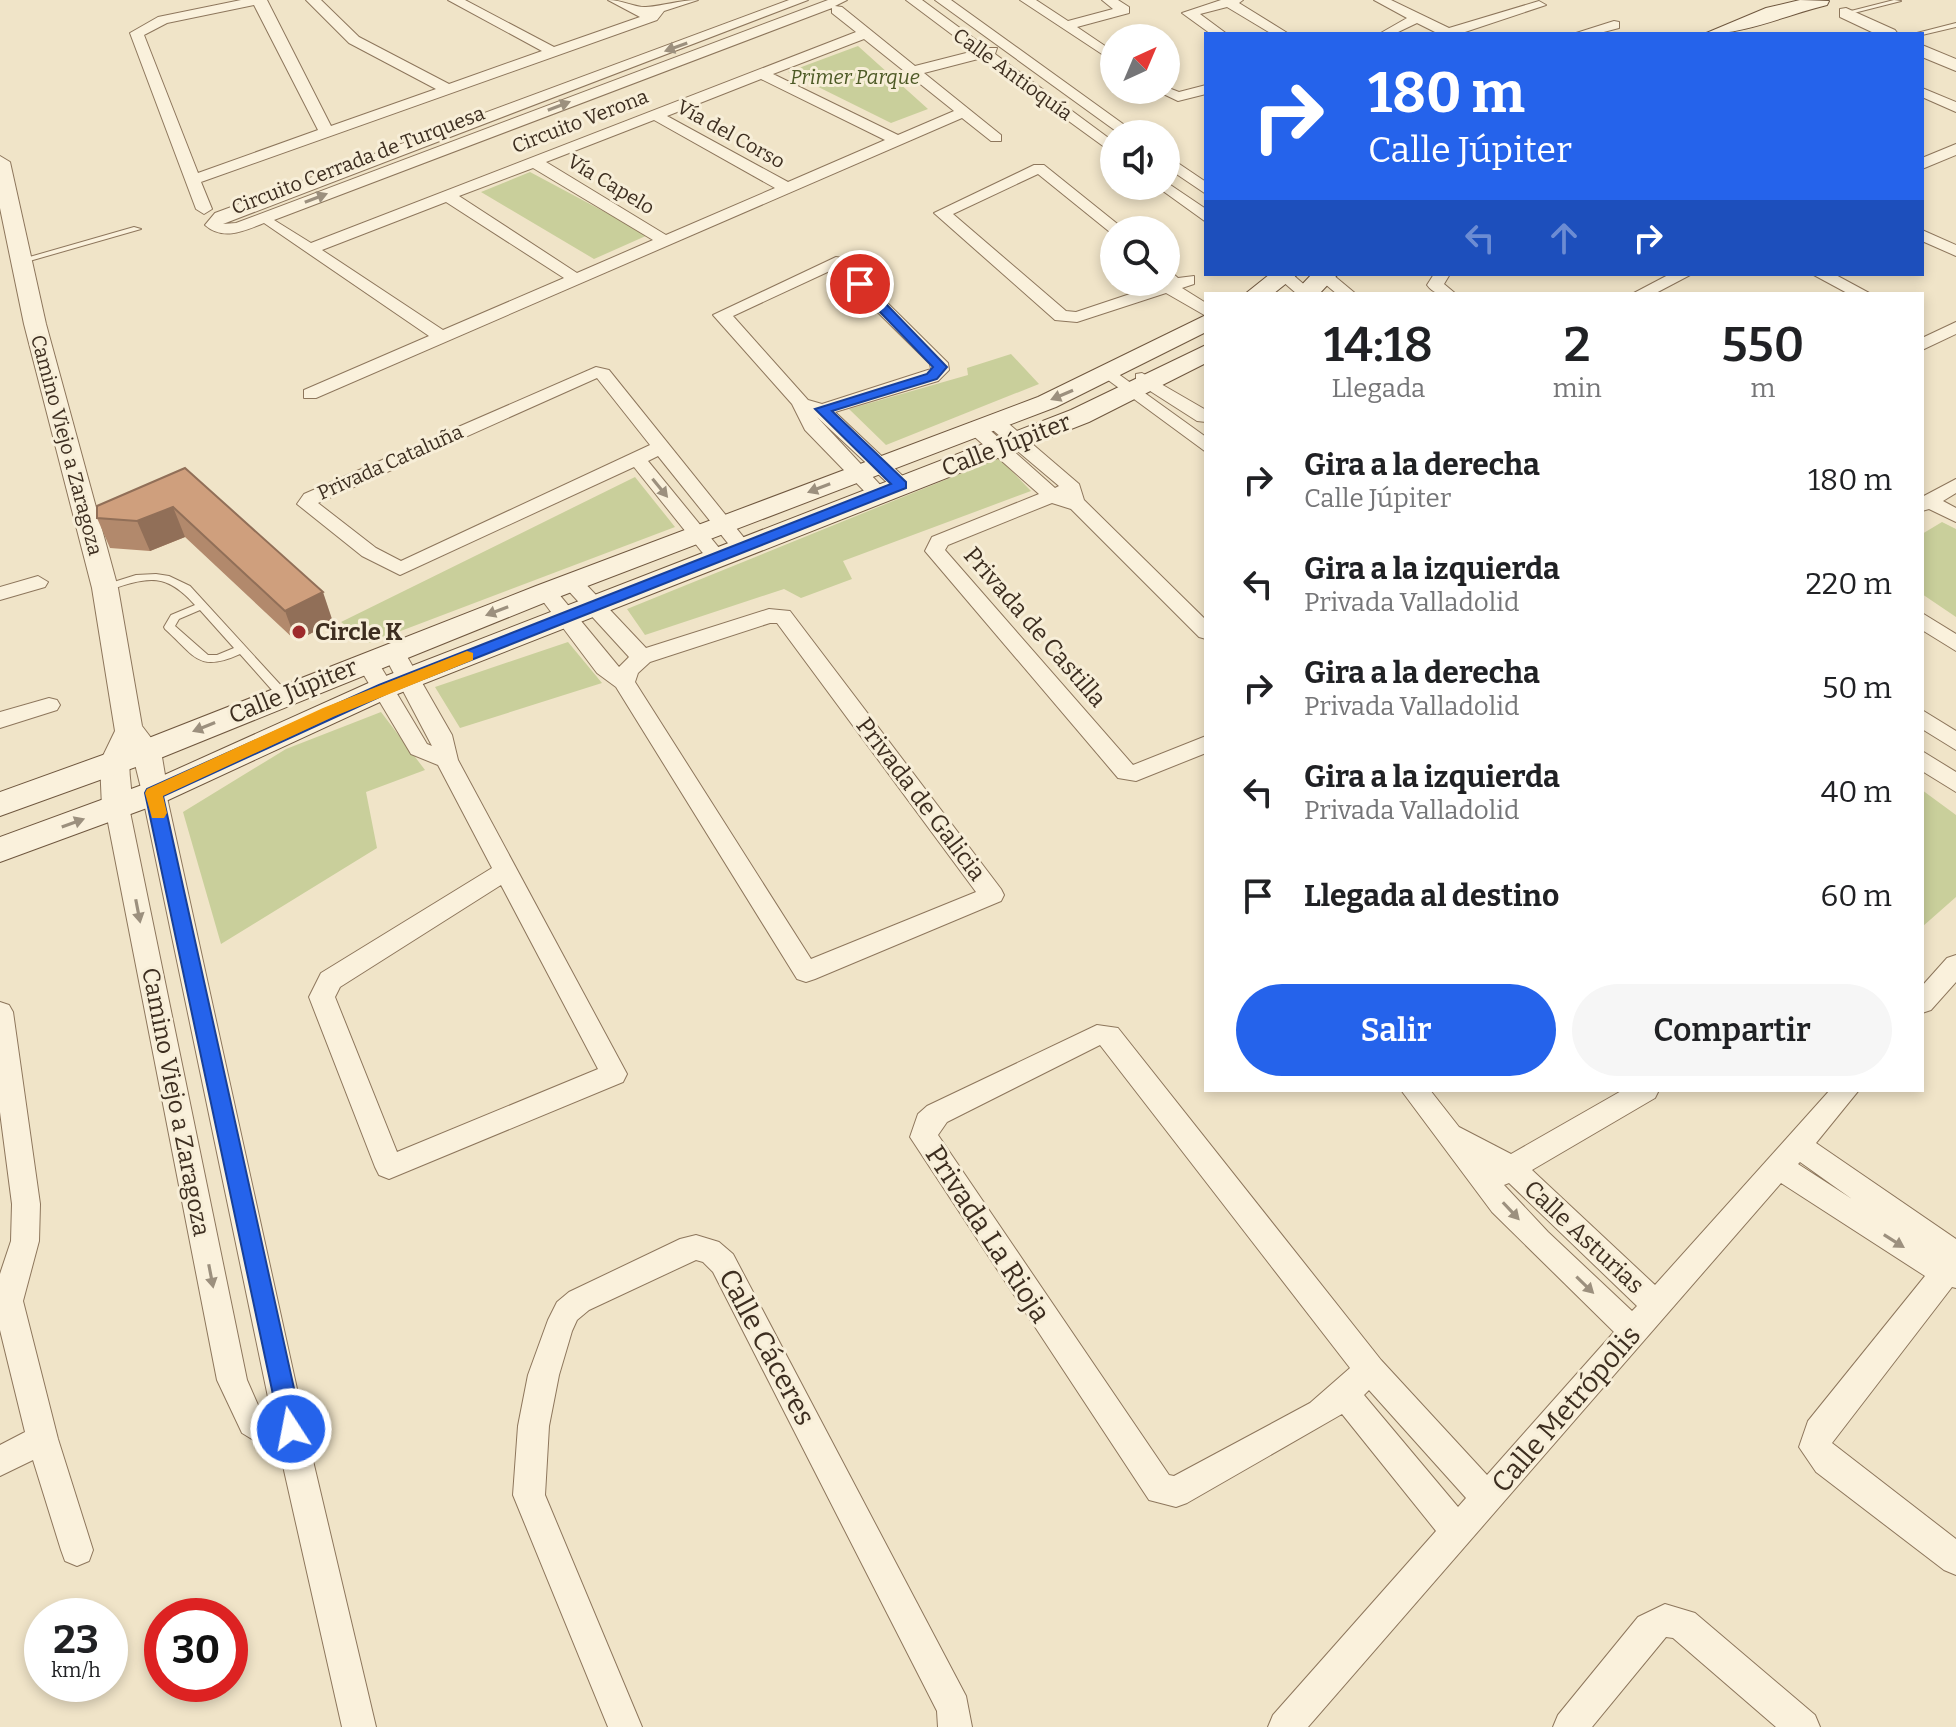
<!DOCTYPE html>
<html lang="es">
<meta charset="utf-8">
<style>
:root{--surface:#fff;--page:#f6f6f6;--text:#202124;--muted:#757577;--accent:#2563eb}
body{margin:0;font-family:Bitter,serif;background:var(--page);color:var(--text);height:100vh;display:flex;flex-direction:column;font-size:30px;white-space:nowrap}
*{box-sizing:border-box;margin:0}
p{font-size:26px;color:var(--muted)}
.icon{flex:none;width:44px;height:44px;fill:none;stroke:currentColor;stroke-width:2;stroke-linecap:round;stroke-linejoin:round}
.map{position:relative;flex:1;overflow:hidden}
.drawer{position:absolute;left:1204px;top:292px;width:720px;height:800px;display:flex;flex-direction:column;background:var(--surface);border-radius:0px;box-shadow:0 4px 12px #0003}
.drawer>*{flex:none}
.guide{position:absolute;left:1204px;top:32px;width:720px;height:244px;border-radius:0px;box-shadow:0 4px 12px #0003;background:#2563eb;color:#fff;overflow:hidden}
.needle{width:52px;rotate:44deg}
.fabs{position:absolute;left:1100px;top:24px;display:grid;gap:16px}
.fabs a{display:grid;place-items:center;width:80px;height:80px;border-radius:50%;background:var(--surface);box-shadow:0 4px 12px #0003;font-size:40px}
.speed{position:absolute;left:24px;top:1598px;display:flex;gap:16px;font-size:40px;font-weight:700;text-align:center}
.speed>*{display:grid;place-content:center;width:104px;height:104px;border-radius:50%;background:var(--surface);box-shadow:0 4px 12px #0003;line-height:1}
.speed small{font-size:20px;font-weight:400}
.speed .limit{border:12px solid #d22;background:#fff;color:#111}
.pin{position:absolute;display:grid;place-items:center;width:68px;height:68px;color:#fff;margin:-34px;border:4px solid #fff;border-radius:50%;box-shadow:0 2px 8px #0007}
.me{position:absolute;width:88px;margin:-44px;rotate:349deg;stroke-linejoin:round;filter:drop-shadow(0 0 6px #0008)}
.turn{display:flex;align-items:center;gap:28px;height:168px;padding:0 32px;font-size:36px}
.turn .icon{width:104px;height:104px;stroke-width:2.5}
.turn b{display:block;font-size:56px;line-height:68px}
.lanes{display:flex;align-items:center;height:76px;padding:0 32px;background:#0003;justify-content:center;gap:40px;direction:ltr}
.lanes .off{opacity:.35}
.eta{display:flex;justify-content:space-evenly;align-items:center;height:136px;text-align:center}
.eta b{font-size:48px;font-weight:600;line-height:56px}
.primary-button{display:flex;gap:16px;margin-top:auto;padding:16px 32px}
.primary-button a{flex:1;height:92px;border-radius:48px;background:var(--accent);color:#fff;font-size:32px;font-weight:600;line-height:92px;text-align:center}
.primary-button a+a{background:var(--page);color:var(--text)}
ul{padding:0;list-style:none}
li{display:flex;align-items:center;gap:24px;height:104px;padding:0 32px}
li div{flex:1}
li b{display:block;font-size:30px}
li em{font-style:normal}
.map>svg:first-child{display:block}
</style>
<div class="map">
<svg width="1956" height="1727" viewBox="0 0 1956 1727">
<rect width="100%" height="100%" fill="#f0e4c8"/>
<path fill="#c9cf9b" d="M858,46L928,109L891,123L788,72Z
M530,172L648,235L594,259L481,192Z
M1011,354L1039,384L886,445L849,409L968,375L967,368Z
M999,458L1031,491L843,561L852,579L801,598L784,589L645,635L627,609Z
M635,477L675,527L369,643L341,622Z
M1942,522L1956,529V617L1922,594V534Z
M568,642L602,683L460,728L435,687Z
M381,712L425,770L366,792L377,848L221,944L183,812L286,749Z
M1922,790L1956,815V897L1922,927Z"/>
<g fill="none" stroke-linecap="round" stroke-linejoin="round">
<g stroke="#8d765c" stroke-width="2">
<path id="service" d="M1894,0L1901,1L1846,15L1843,13Z
M1956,23V27L1922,35L1913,34Z
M134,227L141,229L26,262L19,260Z
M156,574L169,576L190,586L287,692L288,695L287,698H279L240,654C198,673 195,656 165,629L164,627L171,615L195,605C163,569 145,579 105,591L100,588L101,586L136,575ZM200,610L234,648L217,655H208L175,626L179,619Z"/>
</g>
<g stroke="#8d765c" stroke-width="2">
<path id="minor" d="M241,0H267L331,126L436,89L349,43L306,0H321L359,37L449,84L542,51L448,0H465L554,47L640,17L608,0C622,0 636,8 646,7C664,6 679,0 698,0L664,11L657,20L201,182L212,209L204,214L196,209L130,33L158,17ZM254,5L318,130L198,173L144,35L167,23Z
M789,0H808L223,224L236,223L828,0H847L835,6L842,7L915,66L974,51L906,0H922L987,48H997L995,54L1114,142V154L982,58L924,73L1001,135V141H991L962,118L316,398H304V390L429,336L264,223C244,231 223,241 205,225L215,213ZM832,8V13L856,32L311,243L274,220ZM864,39L954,111L898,135L773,74ZM761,79L885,140L788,182L667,116ZM654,120L775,188L666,235L546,162ZM533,168L653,240L577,273L459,196ZM446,202L564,278L443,330L322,250Z
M935,0H951L1137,134H1120Z
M1020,0H1036L1068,21L1113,9L1102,0H1118L1129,7V13L1077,27L1114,52V62Z
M1221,0H1243L1239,3L1289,34H1272L1227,7L1200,14L1227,34H1211L1182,13Z
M1374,0H1391L1449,28L1539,1L1546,5L1459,34H1439L1417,23L1394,34H1379L1407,18Z
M1614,21L1619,22V28L1596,34H1573Z
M1206,85V94L1178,101L1155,90H1166V87L1179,92Z
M1922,88L1956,102V112L1922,97Z
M1956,144V155L1922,169V158Z
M1166,155L1206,182V194L1166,167Z
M1034,165H1044L1125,230L1111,233L1038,174L953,214L1066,311L1076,312L1166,282V272L1170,271L1178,278L1194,276V284L1182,288L1206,303V316L1166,293L1077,322L1055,320L934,213Z
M1166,182L1206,209V222L1156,186H1166Z
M1922,230L1956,245V256L1922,241Z
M836,257L842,258L948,363L949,370L938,381L835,412L908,481L911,485L908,489H894L817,417L885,490L888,494L885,498H871L805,430L792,404L713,315ZM834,269L930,364L931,369L822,404L808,400L733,316Z
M1274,274H1292L1315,294H1297Z
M1313,274H1332L1356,294H1337Z
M1434,274H1450L1444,284L1456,294C1444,294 1435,296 1427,285Z
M1670,274H1692L1654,294H1632Z
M1812,274H1834L1871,294H1849Z
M1956,322V334L1922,350V338Z
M596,367L609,370L749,544L752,548L749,552H735L658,456L648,461L724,554L727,558L724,562H710L634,467L400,575L362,556L297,504L304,494ZM597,378L650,445L401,561L376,548L318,503Z
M1110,368L1206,437V452L1104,377V369Z
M1142,373L1206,410V422L1197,421L1136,382V374Z
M995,416L1002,418L1079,484L1084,500L1206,620V639L1199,637L1071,509L1052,503L948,545L945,550L1133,765L1206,736V753L1136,781L1118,778L925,551L932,537L1039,494L969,432V424H983L1055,488L1059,486L988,426V418Z
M1956,479V493L1943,501L1956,508V522L1929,509L1922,511V497Z
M38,576L48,582L45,587L0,600V587Z
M572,576L579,577L646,648L769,609L790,611L1001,889L1004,895L1001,901L815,979L806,982L797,979L616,687L597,673L536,592L546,586L553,587L619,667L629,657L565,587L562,582ZM770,623H777L976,892L811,959L635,682L638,673L650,662Z
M1922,613L1956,634V651L1922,630Z
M393,644L401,646L452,735L458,760L627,1074L623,1082L389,1179L379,1175L375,1167L309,997L321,973L492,868L438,765L411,754L356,662L359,657H375L427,744L432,746L382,651ZM501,885L598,1069L397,1152L335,997L340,987Z
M49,698L57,700L60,705L57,710L0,728V712Z
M1922,710L1956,731V750L1922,729Z
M1922,751L1956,772V792L1922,771Z
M154,785L166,793L310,1448L376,1727H342L281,1457L242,1433L217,1380L105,807L117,799L129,807L247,1380L258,1405L273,1421L142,793Z
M1956,955V982L1931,1010L1922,1013V986L1947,958Z
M0,1002L9,1005L13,1012L40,1204L39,1241L23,1301L58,1439L93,1550L89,1561L77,1566L65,1561L61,1550L33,1460L0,1476V1445L25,1432L0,1330V1274L11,1241L12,1204L0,1112Z
M1097,1025L1118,1028L1381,1360L1487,1475L1614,1332L1492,1212L1401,1090H1430L1459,1127L1511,1154L1623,1090H1659L1655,1098L1532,1170L1655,1285L1830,1090H1859L1816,1143L1956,1239V1288L1952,1287L1832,1443L1956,1539V1575L1944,1570L1816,1472L1799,1447L1808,1421L1925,1276L1781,1183L1308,1727H1268L1273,1715L1436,1531L1342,1414L1187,1503L1176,1507L1149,1500L910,1137L918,1114L927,1106ZM1100,1045L1350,1368L1310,1403L1174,1476L1169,1475L938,1135L947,1122ZM1800,1162L1852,1199L1798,1164ZM1509,1183L1637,1306L1632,1311L1548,1232L1504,1185ZM1369,1390L1466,1498L1458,1507L1364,1395Z
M696,1235L719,1242L733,1254L966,1696L972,1727H938L937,1711L713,1272L703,1262L696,1260L589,1310L577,1320L572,1331L559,1375L549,1426L545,1495L642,1727H608L513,1495L518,1426L528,1375L548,1320L557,1302L569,1292L680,1239Z
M1665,1604L1695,1613L1815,1715L1820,1727H1776L1673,1638L1666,1637L1592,1727H1553L1558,1715L1638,1617Z"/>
</g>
<g stroke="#8d765c" stroke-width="2">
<path id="tertiary" d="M1846,8L1895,30L1898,34H1876L1840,17V9Z
M1922,45L1956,59V71L1922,57Z
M0,156L10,162L46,324L118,588L142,726L161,751L168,793L164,800L154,803L144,800L132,752C124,772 138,796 127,814L117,817L107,814L102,807L100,762L115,731L92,588L24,324L0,208Z"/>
</g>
<g stroke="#6f573f" stroke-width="2">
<path id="secondary" d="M1800,0L1829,1L1827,5C1786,15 1746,34 1704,34L1766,8Z
M1270,274H1298L1273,294H1245Z
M1312,274H1338L1319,294H1293Z
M1206,315V332L1056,407L556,598L158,759L0,816V792L136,743L536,586L1038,397Z
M1206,345V363L1089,422L395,695L166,801L0,862V837L142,785L373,681L1071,410Z"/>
</g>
<use href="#service" fill="#faf1dc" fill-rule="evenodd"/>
<use href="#minor" fill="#faf1dc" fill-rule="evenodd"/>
<use href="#tertiary" fill="#faf1dc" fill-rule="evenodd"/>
<use href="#secondary" fill="#faf1dc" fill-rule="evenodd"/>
</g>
<path fill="#b2896c" d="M185,468L333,622L296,641L185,537L150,551L110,548L97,518Z"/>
<path fill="#916f58" d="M173,507L185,537L150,551L137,521Z
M323,592L333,622L296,641L285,611Z"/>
<path fill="#cf9f7d" stroke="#916f58" stroke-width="2" d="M185,468L323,592L285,611L173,507L137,521L97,518V506Z"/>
<defs><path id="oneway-solid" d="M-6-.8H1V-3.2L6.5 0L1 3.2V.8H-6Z" transform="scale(2)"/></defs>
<g fill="#9c907e">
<use href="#oneway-solid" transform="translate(676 47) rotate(160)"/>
<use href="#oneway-solid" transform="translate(559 106) rotate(-21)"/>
<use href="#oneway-solid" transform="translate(316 198) rotate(-21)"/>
<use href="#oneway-solid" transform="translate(1062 395) rotate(157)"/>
<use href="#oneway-solid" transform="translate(660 488) rotate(51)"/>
<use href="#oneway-solid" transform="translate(819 488) rotate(159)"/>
<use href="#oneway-solid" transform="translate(497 611) rotate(159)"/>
<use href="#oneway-solid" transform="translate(204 727) rotate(158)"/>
<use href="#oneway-solid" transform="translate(73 823) rotate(-20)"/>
<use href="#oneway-solid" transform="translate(138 911) rotate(79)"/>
<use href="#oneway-solid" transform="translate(1511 1211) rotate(47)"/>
<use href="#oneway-solid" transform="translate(1894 1241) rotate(32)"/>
<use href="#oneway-solid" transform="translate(211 1276) rotate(79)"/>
<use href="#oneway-solid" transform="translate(1585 1285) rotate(44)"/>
</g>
<path fill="#2563eb" stroke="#184099" stroke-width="2" d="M855,281H864L947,367L937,379L832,411L906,482V488L390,692L163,796L303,1429L299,1437L291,1440L282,1437L145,793L147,789L379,685L891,484L815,409L927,374L933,367L855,286Z"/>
<path fill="#f59e0b" d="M467,651L473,653V660L335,716L163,796L167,813L164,818H152L145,793L147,789L323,708Z"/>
<circle fill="#9e2a2b" stroke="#f7eed8" stroke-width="3" cx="299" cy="632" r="8"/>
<g text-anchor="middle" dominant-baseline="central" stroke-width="6" stroke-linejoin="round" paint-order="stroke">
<g font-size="20" fill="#3d2e20" stroke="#f7eed8">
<text transform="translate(1013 74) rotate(36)">Calle Antioquía</text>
<text transform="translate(580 121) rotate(-21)">Circuito Verona</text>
<text transform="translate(731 134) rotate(29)">Vía del Corso</text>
<text transform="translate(358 160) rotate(-21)">Circuito Cerrada de Turquesa</text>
<text transform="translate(611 184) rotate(31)">Vía Capelo</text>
<text transform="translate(67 445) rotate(75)">Camino Viejo a Zaragoza</text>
<text transform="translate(390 462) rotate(-24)">Privada Cataluña</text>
</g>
<g font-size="20" font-style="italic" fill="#4d5a26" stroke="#f7eed8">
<text x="855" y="77">Primer Parque</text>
</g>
<g font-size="24" fill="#3d2e20" stroke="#f7eed8">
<text transform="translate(1006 445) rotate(-21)">Calle Júpiter</text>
<text transform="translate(1035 627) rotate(49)">Privada de Castilla</text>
<text transform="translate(293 691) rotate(-22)">Calle Júpiter</text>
<text transform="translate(921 799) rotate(53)">Privada de Galicia</text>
<text transform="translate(176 1102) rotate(79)">Camino Viejo a Zaragoza</text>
<text transform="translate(1584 1237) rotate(43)">Calle Asturias</text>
</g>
<g font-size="24" font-weight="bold" fill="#3d2e20" stroke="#f7eed8" text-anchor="start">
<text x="315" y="632">Circle K</text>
</g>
<g font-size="28" fill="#3d2e20" stroke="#f7eed8">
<text transform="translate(988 1234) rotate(57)">Privada La Rioja</text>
<text transform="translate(767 1347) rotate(62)">Calle Cáceres</text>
<text transform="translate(1566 1409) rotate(-49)">Calle Metrópolis</text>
</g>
</g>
</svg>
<div class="fabs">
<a><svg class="needle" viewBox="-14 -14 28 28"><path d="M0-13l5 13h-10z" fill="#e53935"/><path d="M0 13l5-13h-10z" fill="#757577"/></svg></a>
<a><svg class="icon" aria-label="sound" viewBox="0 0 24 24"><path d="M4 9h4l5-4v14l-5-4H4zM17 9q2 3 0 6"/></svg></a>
<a><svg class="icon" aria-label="search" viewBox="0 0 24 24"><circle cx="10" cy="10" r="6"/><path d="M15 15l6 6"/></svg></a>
</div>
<div class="speed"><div>23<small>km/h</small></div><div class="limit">30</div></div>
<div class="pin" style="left:860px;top:284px;background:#d93025"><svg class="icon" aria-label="arrive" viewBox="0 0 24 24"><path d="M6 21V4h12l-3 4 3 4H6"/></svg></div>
<svg class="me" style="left:291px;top:1429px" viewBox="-20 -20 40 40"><circle r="17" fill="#2563eb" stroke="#fff" stroke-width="3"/><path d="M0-11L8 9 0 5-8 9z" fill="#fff"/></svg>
<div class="guide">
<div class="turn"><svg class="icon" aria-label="right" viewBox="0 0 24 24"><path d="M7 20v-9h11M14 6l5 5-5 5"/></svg><div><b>180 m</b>Calle Júpiter</div></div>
<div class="lanes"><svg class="icon off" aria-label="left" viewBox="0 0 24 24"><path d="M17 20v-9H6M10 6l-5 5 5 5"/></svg><svg class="icon off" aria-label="ahead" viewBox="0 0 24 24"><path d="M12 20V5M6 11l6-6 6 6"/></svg><svg class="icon" aria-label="right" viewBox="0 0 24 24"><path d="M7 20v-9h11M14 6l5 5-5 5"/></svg></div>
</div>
<section class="drawer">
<div class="eta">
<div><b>14:18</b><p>Llegada</p></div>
<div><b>2</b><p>min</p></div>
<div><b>550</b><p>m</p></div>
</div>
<ul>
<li><svg class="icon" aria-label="right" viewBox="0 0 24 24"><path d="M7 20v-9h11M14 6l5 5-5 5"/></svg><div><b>Gira a la derecha</b><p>Calle Júpiter</p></div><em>180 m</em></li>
<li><svg class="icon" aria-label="left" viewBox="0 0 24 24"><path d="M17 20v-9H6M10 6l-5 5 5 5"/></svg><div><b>Gira a la izquierda</b><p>Privada Valladolid</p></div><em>220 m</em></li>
<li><svg class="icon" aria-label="right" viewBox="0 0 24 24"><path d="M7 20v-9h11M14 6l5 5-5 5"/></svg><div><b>Gira a la derecha</b><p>Privada Valladolid</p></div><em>50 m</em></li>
<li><svg class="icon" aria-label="left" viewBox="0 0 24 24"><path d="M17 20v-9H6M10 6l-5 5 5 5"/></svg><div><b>Gira a la izquierda</b><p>Privada Valladolid</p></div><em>40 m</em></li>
<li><svg class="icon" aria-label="arrive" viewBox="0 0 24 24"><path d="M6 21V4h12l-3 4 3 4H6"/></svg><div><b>Llegada al destino</b></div><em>60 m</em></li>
</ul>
<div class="primary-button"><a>Salir</a><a>Compartir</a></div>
</section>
</div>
